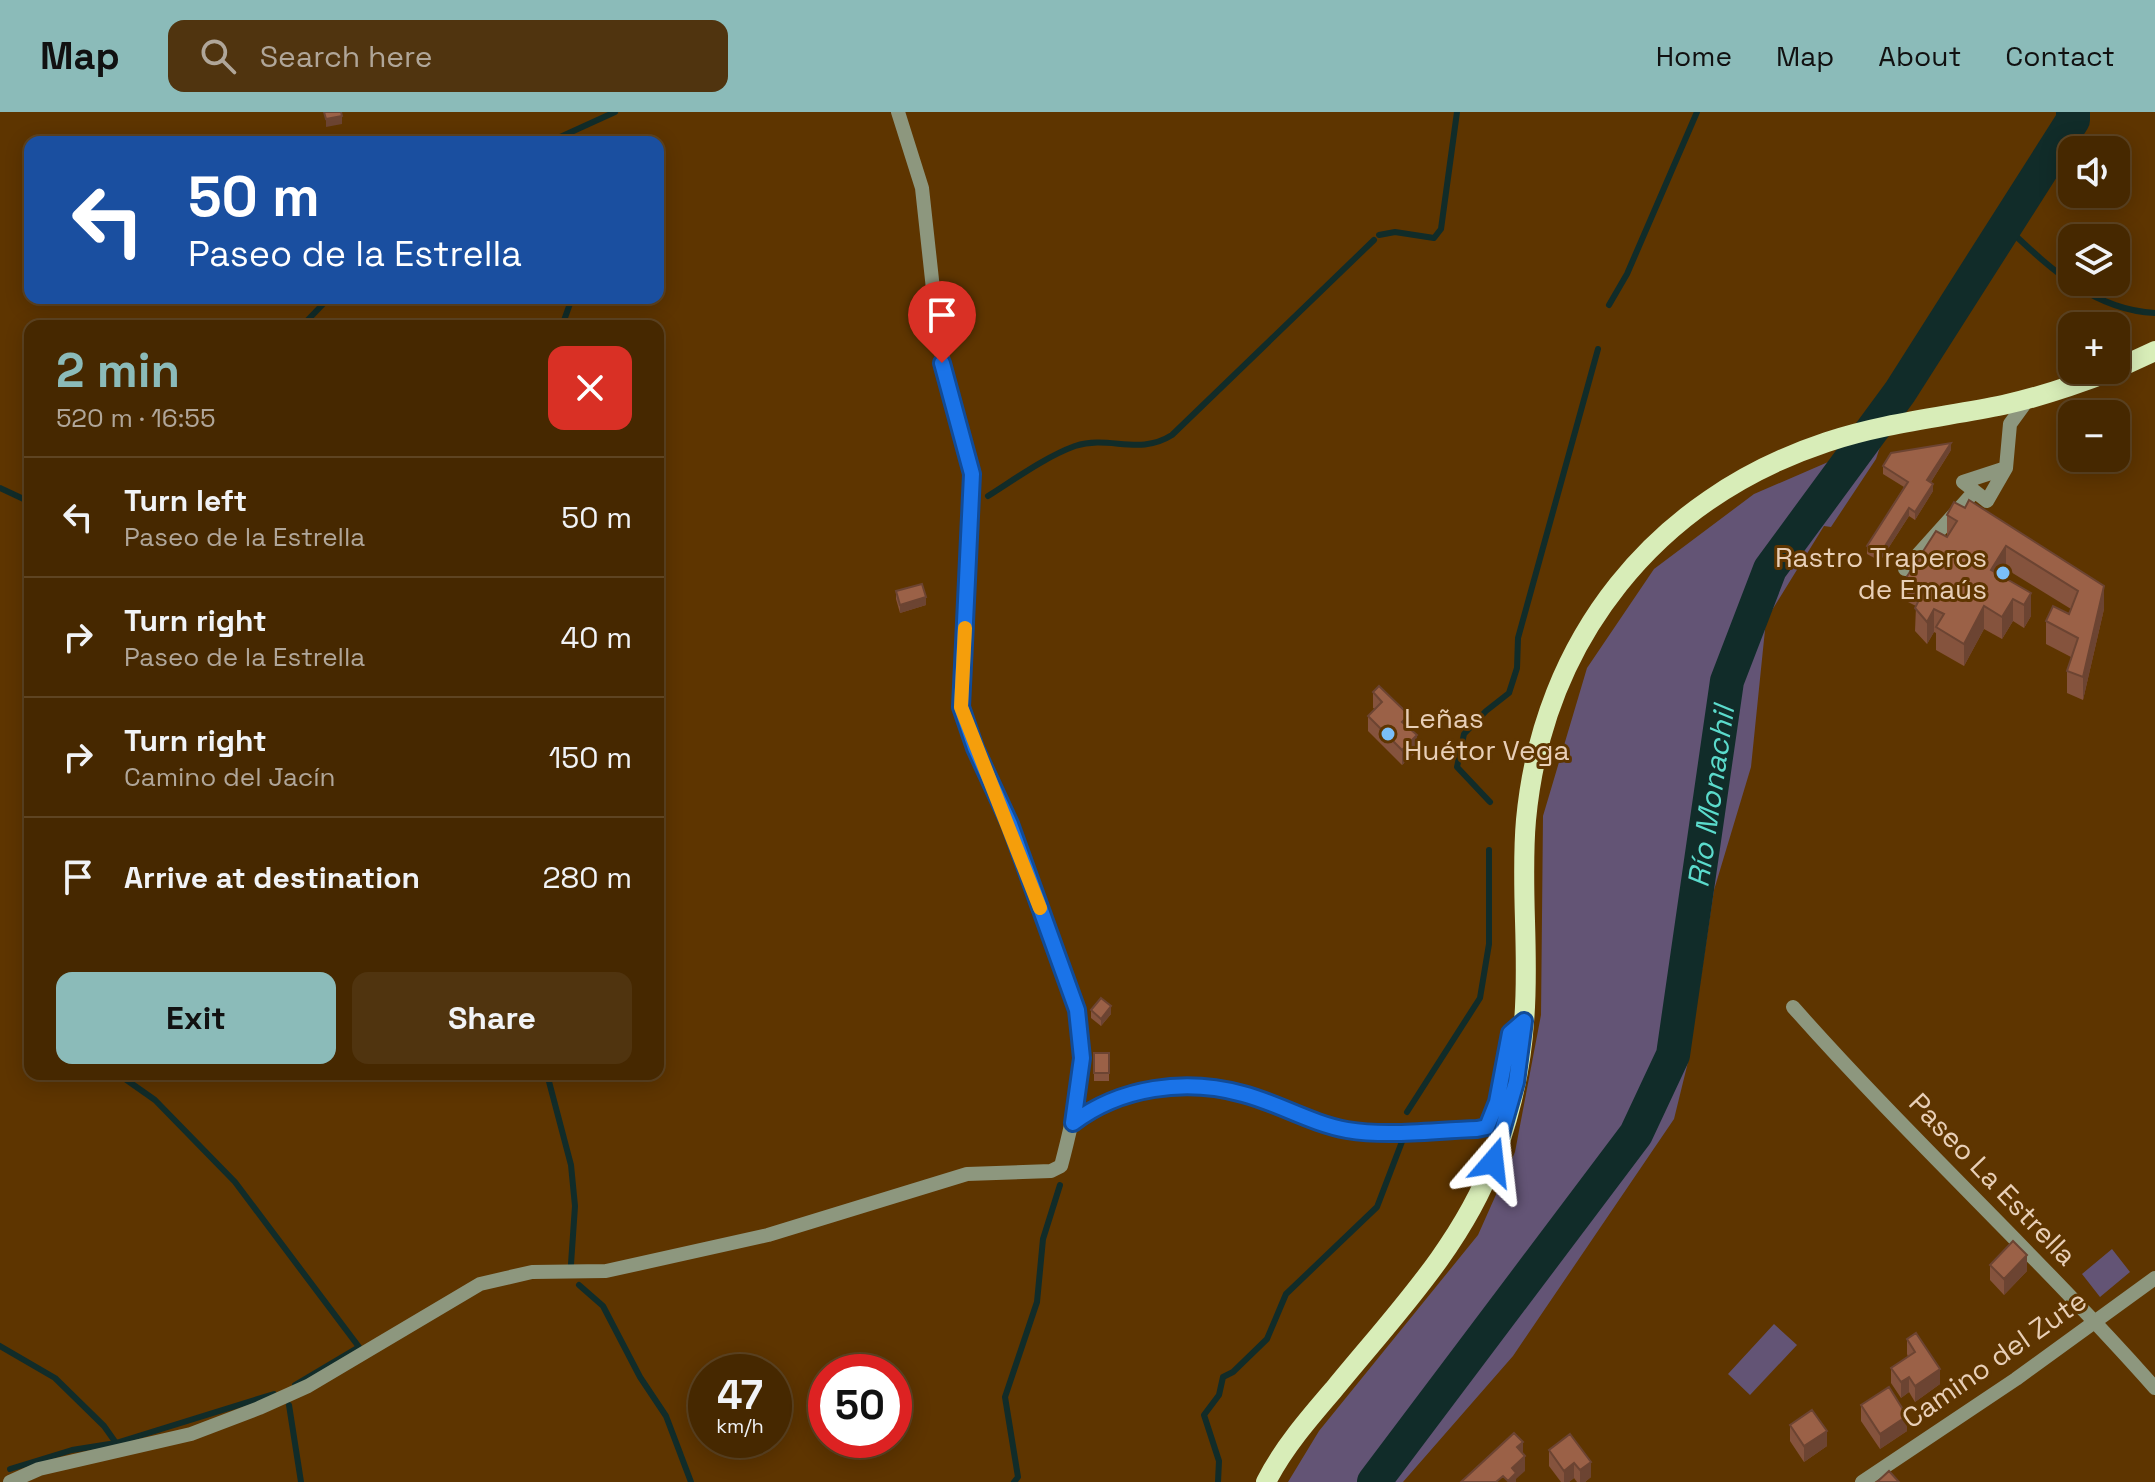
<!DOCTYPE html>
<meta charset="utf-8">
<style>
:root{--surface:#462800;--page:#50340f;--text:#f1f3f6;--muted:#b0a699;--line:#5e4422;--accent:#8bbbb9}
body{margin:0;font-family:"Space Grotesk",sans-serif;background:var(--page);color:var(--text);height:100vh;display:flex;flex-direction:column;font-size:30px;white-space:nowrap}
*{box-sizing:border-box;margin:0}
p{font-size:26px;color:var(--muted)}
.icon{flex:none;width:44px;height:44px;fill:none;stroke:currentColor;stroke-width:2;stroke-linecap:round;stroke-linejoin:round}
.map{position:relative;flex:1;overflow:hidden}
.side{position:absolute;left:24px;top:208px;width:640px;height:760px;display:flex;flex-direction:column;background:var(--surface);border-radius:16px;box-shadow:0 4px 20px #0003,0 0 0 2px var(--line)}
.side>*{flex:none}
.banner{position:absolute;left:24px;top:24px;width:640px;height:168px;border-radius:16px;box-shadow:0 4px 20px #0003,0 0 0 2px var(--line);background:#1a4fa0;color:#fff;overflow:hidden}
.fabs{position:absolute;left:2058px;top:24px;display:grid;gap:16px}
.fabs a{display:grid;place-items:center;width:72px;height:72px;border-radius:16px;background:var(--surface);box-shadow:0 4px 20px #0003,0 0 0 2px var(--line);font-size:40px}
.speed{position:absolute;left:688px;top:1242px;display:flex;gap:16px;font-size:40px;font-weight:700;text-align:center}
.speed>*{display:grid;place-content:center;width:104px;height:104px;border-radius:50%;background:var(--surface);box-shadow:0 4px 20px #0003,0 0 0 2px var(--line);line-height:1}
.speed small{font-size:20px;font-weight:400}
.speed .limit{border:12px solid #d22;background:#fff;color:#111}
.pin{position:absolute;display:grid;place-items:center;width:68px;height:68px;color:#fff;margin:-82px -34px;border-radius:50% 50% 50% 0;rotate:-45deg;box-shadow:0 0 8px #0007}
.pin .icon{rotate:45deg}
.me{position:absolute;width:88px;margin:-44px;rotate:17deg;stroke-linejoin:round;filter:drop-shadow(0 0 6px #0008)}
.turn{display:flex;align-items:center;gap:28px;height:168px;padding:0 32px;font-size:36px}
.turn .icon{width:104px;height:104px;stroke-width:2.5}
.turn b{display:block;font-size:56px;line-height:68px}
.round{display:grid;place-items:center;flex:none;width:84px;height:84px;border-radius:16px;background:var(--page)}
.headline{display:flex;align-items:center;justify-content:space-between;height:136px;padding:0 32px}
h1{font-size:48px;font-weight:600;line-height:60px;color:var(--accent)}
.action{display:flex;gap:16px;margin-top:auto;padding:16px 32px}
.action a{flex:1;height:92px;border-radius:16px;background:var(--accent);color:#111;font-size:32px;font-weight:600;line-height:92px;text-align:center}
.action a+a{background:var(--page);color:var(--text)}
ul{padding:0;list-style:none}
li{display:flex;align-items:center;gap:24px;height:120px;padding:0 32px;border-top:2px solid var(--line)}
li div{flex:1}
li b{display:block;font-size:30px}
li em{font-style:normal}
header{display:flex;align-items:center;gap:48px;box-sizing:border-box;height:112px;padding:0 40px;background:var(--accent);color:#111}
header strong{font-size:38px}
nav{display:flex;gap:44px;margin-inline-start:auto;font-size:28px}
.search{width:560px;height:72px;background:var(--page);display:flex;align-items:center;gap:20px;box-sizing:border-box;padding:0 28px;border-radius:16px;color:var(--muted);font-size:30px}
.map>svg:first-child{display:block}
</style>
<header>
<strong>Map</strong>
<div class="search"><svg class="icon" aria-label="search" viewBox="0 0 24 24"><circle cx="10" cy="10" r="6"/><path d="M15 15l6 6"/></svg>Search here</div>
<nav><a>Home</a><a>Map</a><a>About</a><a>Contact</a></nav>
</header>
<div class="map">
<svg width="2155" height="1370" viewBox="0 0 2155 1370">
<rect width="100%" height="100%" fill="#5e3500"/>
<path fill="#635475" d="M1881,332L1876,347L1831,415L1824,414L1766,508L1751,655L1714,778L1688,950L1674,1007L1513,1244L1403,1370H1288L1319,1319L1478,1123L1515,1040L1541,903L1543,704L1587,556L1654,457L1754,382L1842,344Z
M2112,1137L2130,1160L2100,1185L2082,1162Z
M1774,1212L1797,1233L1750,1283L1728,1262Z"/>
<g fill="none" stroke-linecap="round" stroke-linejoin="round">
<path stroke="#112c29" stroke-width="6" d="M558,30V26L615,0
M2004,113C2048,154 2092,198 2155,201
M1379,123L1395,120L1434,126L1441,117L1457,0
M1609,193L1627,162L1697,0
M302,214L325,190L339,186
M562,214L572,186
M0,376L30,390
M988,384C1015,367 1045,345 1075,334C1110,323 1139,344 1172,323L1374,128
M1490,690L1457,655L1464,622L1486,599L1509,581L1517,556L1518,526L1598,237
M118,962L155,988L235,1070L359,1235L295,1273
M547,962L571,1053L575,1094L571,1152
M1407,1000L1480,886L1489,832V738
M579,1173L603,1194L640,1265L666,1304L691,1370
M0,1234L55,1266L104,1314L116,1331
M289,1293L301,1370
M10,1357L72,1338L116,1331L274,1282
M1014,1370L1018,1365L1005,1285L1037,1190L1043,1127L1060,1073
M1218,1370L1219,1349L1204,1303L1219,1283L1223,1265L1233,1260L1267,1227L1286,1182L1377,1095L1403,1027"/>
<path stroke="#112c29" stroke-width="34" id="s1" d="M1374,1370L1636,1022L1673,943L1727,569L1770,457L1900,280L2073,8V0"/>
<path stroke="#8d977e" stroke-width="14" d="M2006,356L1963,370L1987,389L2006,356L2010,312L2029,286
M1905,457L1974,380
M1793,895C1909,1026 2039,1145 2155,1276
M1073,1011C1120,975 1185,966 1243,982C1278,991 1312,1012 1347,1018C1389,1025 1435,1018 1477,1017L1487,1015L1497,990L1510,921L1524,909
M10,1370L39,1357L191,1322L259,1296L308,1274L480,1172L532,1160L606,1159L768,1123L967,1062L1051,1059L1061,1054C1075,1001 1086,953 1077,898L1010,712L975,636L961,595L972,362L939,232L922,76L898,0
M1862,1370L2016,1267L2155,1166"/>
<path stroke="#d8edb8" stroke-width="20" d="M2116,257L2155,239
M1266,1370C1283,1336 1310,1305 1335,1276C1393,1205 1462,1134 1494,1047C1510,1003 1521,956 1524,910C1530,843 1520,775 1526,708C1543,527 1655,387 1827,330C1884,311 1944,305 2003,293C2040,285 2078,272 2114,258"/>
</g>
<path fill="#85533d" d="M1951,338L1931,370L1933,379L1915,408L1909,404L1880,449L1867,442V434L1904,375L1883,362V354Z
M1954,390L2104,497L2083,588L2067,581V559L2071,545L2046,532V509L2069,502L2071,497L2006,457L2001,464L2031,481V504L2024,516L2013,509L2002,527L1984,517L1964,554L1936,538V521L1934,520L1927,532L1915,519L1916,494L1906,489V466L1947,425V403Z
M896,479L926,493L900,501L896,487Z
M1373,580L1409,616L1417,639L1402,653L1368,619V604L1375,597L1373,596Z
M1091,898L1111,902L1101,914L1091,906Z
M1094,941H1109V969H1094Z
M1990,1153L2027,1159L2004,1183L1990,1168Z
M1907,1227L1940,1272L1915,1290L1909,1280L1901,1286L1891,1271V1256L1908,1245L1907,1242Z
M1861,1293L1907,1319L1880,1337L1861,1309Z
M1790,1313L1827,1334L1804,1350L1790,1329Z
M1570,1322L1591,1365L1585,1370H1577L1574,1366L1569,1370H1561L1549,1354V1338Z"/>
<path fill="#6c4432" d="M342,4V12L326,15V7Z
M1951,331V338L1927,376V368Z
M1933,372V379L1915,408V400Z
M1909,396V404L1880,449V442Z
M2006,434V457L1991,481V458Z
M2104,474V497L2083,588V565Z
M2031,481V504L2024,516V493Z
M926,485V493L900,501V493Z
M2013,487V509L2002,527V505Z
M1984,494V517L1964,554V532Z
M1934,497V520L1927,532V510Z
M1409,603V619L1402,610Z
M1417,623V639L1402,653V638Z
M1111,894V902L1101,914V907Z
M2027,1143V1159L2004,1183V1167Z
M1940,1257V1272L1915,1290V1274Z
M1909,1265V1280L1901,1286V1270Z
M1907,1304V1319L1880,1337V1322Z
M1827,1319V1334L1804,1350V1334Z
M1523,1330V1346L1517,1335Z
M1525,1344V1359L1516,1367V1370H1508L1512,1356Z
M1591,1350V1365L1585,1370H1580V1358Z
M1574,1351V1366L1569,1370H1564V1359Z"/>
<path fill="#9b6147" stroke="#6c4432" stroke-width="2" d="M324,0H341L342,4L326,7Z
M1951,331L1927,368L1933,372L1915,400L1909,396L1880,442L1867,434L1908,370L1883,354L1891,341Z
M1969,388L2104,474L2083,565L2067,559L2078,526L2046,509L2053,494L2069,502L2078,479L2006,434L1991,458L2031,481L2024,493L2013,487L2002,505L1984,494L1964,532L1936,515L1944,502L1934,497L1927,510L1915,496L1925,476L1906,466L1936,419L1947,425L1957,409L1947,403L1954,390L1965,396Z
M922,472L926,485L900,493L896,479Z
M1379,574L1409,603L1402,610L1417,623L1402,638L1368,604L1382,590L1373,580Z
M1101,886L1111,894L1101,907L1091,898Z
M1094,941H1109V961H1094Z
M2013,1129L2027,1143L2004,1167L1990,1153Z
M1916,1221L1940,1257L1915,1274L1909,1265L1901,1270L1891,1256L1915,1240L1907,1227Z
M1889,1275L1907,1304L1880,1322L1861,1293Z
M1812,1298L1827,1319L1804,1334L1790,1313Z
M1514,1321L1523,1330L1517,1335L1525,1344L1512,1356L1516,1361L1508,1369L1503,1364L1496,1370H1461Z
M1570,1322L1591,1350L1580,1358L1574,1351L1564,1359L1549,1338Z
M1889,1359L1899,1370H1877Z"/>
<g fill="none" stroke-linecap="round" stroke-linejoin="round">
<g stroke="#114b97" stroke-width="20">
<path id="route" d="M942,251L972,362L961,595L975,636L1010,712L1077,898L1082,946L1073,1011C1120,975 1185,966 1243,982C1278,991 1312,1012 1347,1018C1389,1025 1435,1018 1477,1017L1487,1015L1497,990L1510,921L1524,909L1516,970L1493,1050"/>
</g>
<use href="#route" stroke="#1a73e8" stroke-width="14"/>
<path stroke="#f59e0b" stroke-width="14" d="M965,516L961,595L1040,796"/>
</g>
<g fill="#7abff8" stroke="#5e3500" stroke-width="3">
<circle cx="2003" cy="461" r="8"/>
<circle cx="1388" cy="622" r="8"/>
</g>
<g text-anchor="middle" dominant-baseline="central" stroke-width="6" stroke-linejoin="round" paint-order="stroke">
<g font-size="28" fill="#e8cfb7" stroke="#5e3500" text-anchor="end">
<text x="1987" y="445">Rastro Traperos<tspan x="1987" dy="32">de Emaús</tspan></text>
<text x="1404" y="606" text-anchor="start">Leñas<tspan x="1404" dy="32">Huétor Vega</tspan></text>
</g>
<g font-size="28" fill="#e8cfb7" stroke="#5e3500">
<text transform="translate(1993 1067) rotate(46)">Paseo La Estrella</text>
<text transform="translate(1994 1247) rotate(-35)">Camino del Zute</text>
</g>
<g font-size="30" font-style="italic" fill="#5bdbcc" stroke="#5e3500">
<text stroke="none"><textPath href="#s1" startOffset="784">Río Monachil</textPath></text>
</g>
</g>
</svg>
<div class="fabs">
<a><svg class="icon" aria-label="sound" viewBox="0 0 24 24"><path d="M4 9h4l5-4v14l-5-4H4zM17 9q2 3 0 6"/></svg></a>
<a><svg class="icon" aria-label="layers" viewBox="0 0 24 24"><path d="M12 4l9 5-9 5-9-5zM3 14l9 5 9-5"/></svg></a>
<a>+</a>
<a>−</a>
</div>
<div class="speed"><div>47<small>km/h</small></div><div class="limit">50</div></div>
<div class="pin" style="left:942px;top:251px;background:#d93025"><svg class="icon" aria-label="arrive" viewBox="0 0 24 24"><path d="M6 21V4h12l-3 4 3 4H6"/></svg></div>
<svg class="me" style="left:1493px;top:1050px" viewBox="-20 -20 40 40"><path d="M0-17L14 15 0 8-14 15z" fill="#1a73e8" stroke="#fff" stroke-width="4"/></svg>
<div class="banner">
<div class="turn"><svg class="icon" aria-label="left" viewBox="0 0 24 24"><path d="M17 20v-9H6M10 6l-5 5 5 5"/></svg><div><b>50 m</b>Paseo de la Estrella</div></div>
</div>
<section class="side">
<div class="headline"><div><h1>2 min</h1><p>520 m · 16:55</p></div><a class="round" style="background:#d93025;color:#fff"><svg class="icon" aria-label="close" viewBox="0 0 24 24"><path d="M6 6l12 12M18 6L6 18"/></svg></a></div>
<ul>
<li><svg class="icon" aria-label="left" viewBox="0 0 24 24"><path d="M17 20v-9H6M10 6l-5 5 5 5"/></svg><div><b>Turn left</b><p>Paseo de la Estrella</p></div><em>50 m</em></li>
<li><svg class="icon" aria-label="right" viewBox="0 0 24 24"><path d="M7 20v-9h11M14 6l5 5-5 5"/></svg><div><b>Turn right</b><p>Paseo de la Estrella</p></div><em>40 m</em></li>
<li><svg class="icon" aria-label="right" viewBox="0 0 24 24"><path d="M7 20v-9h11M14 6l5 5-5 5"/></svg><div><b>Turn right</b><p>Camino del Jacín</p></div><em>150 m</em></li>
<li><svg class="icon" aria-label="arrive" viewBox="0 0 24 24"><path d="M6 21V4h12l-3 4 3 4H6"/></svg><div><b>Arrive at destination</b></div><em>280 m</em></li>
</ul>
<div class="action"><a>Exit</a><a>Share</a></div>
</section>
</div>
